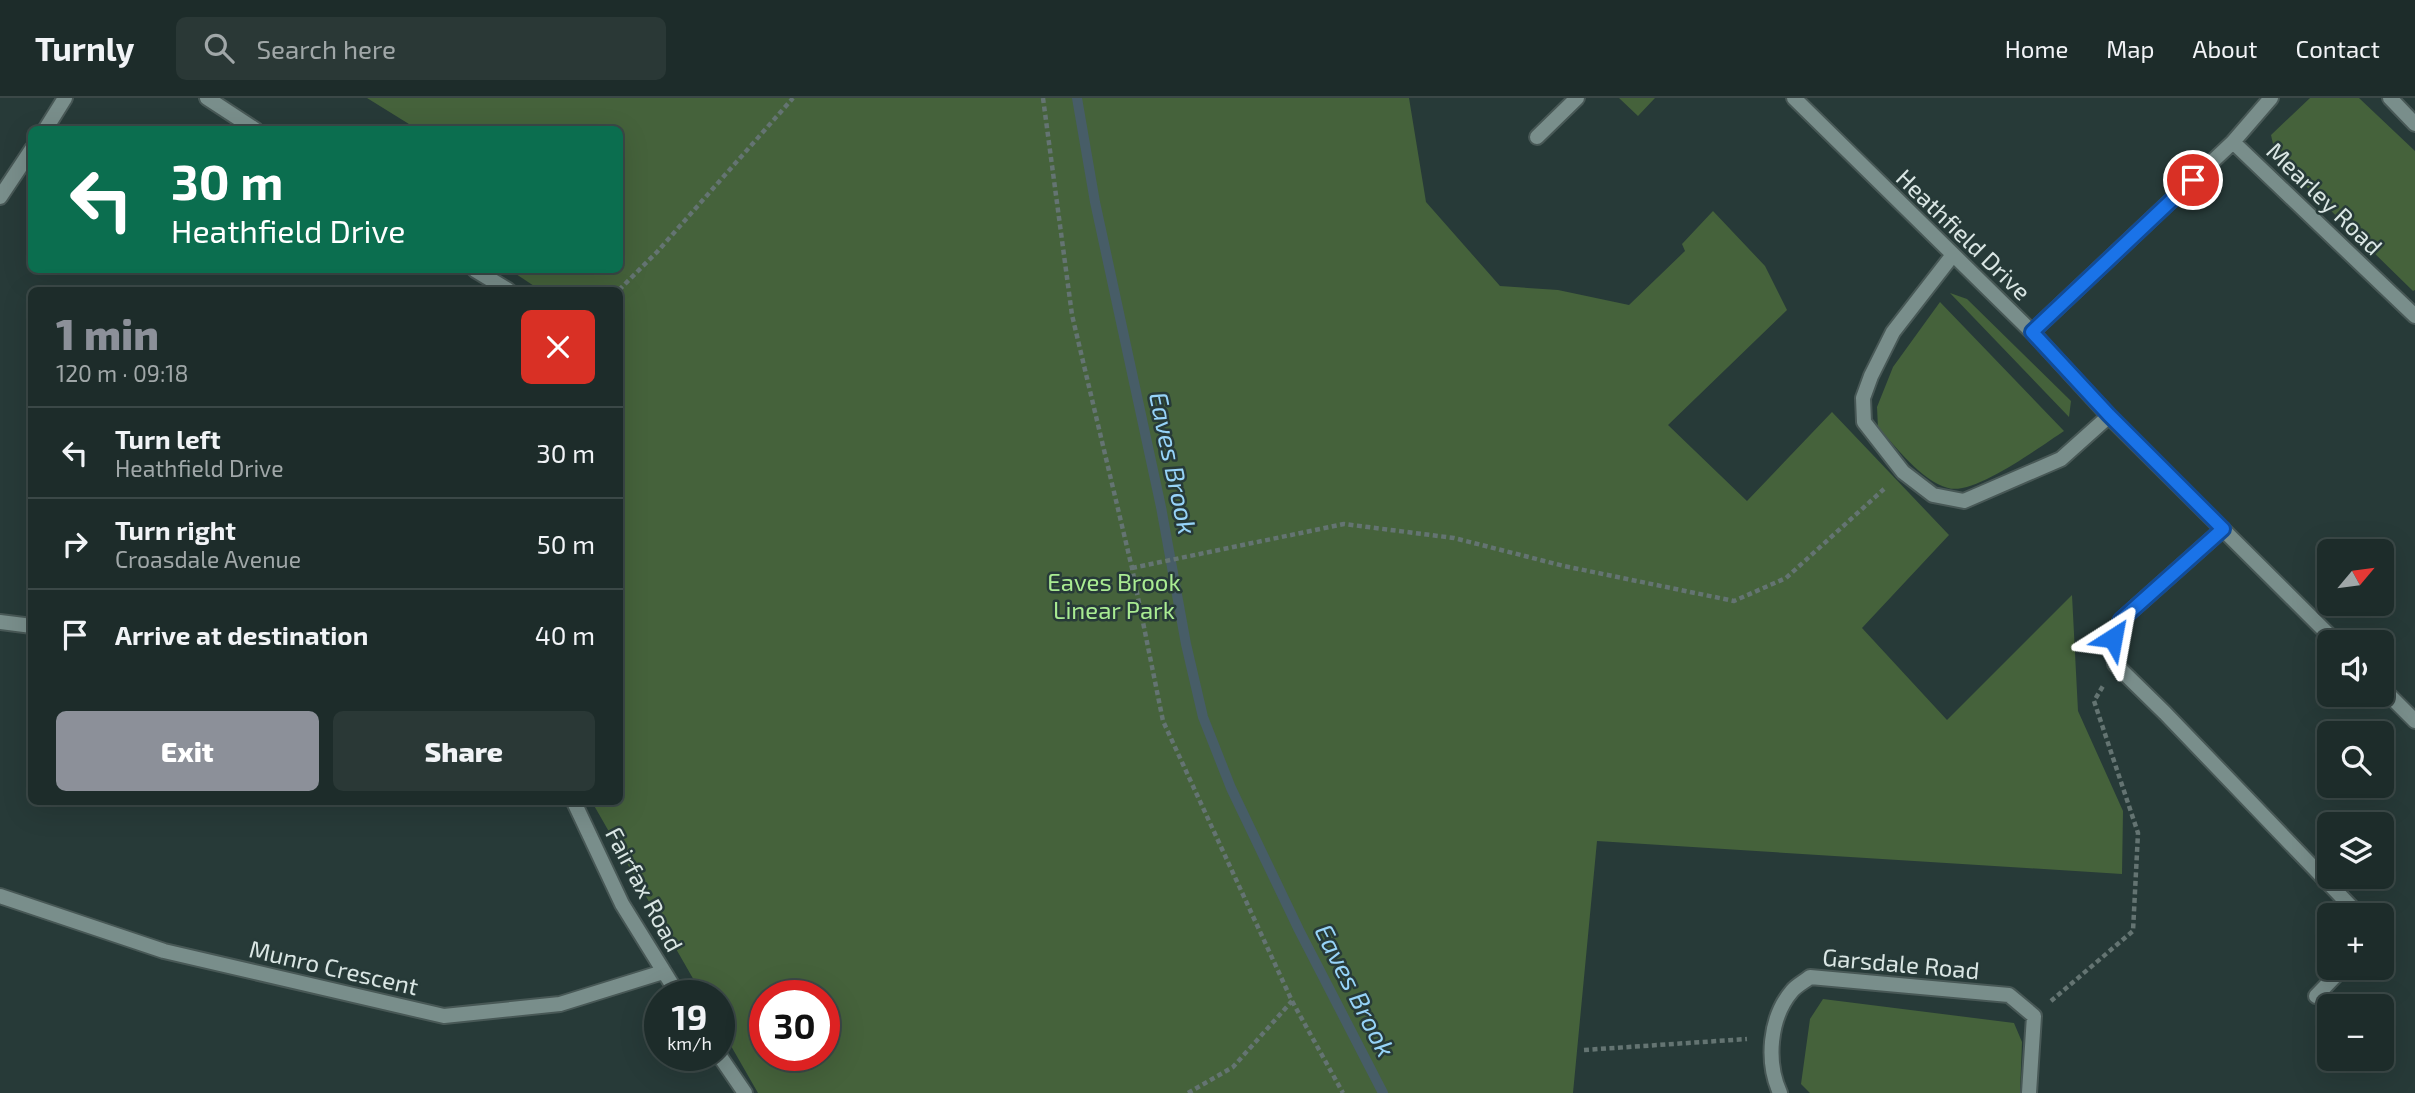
<!DOCTYPE html>
<meta charset="utf-8">
<style>
:root{--surface:#1d2c2a;--page:#2a3836;--text:#f1f3f6;--muted:#a0a7a8;--line:#3b4847;--accent:#8c9099}
body{margin:0;font-family:"Exo 2",sans-serif;background:var(--page);color:var(--text);height:100vh;display:flex;flex-direction:column;font-size:26px;white-space:nowrap}
*{box-sizing:border-box;margin:0}
p{font-size:23px;color:var(--muted)}
.icon{flex:none;width:38px;height:38px;fill:none;stroke:currentColor;stroke-width:2;stroke-linecap:round;stroke-linejoin:round}
.map{position:relative;flex:1;overflow:hidden}
.details{position:absolute;left:28px;top:189px;width:595px;height:518px;display:flex;flex-direction:column;background:var(--surface);border-radius:10px;box-shadow:0 7px 28px #0002,0 0 0 2px var(--line)}
.details>*{flex:none}
.banner{position:absolute;left:28px;top:28px;width:595px;height:147px;border-radius:10px;box-shadow:0 7px 28px #0002,0 0 0 2px var(--line);background:#0b6e4f;color:#fff;overflow:hidden}
.needle{width:46px;rotate:61deg}
.controls{position:absolute;left:2317px;top:441px;display:grid;gap:14px}
.controls a{display:grid;place-items:center;width:77px;height:77px;border-radius:10px;background:var(--surface);box-shadow:0 7px 28px #0002,0 0 0 2px var(--line);font-size:35px}
.speed{position:absolute;left:644px;top:882px;display:flex;gap:14px;font-size:35px;font-weight:700;text-align:center}
.speed>*{display:grid;place-content:center;width:91px;height:91px;border-radius:50%;background:var(--surface);box-shadow:0 7px 28px #0002,0 0 0 2px var(--line);line-height:1}
.speed small{font-size:18px;font-weight:400}
.speed .limit{border:10px solid #d22;background:#fff;color:#111}
.pin{position:absolute;display:grid;place-items:center;width:60px;height:60px;color:#fff;margin:-30px;border:4px solid #fff;border-radius:50%;box-shadow:0 2px 7px #0007}
.me{position:absolute;width:77px;margin:-38px;rotate:34deg;stroke-linejoin:round;filter:drop-shadow(0 0 5px #0008)}
.turn{display:flex;align-items:center;gap:24px;height:147px;padding:0 28px;font-size:32px}
.turn .icon{width:91px;height:91px;stroke-width:2.5}
.turn b{display:block;font-size:49px;line-height:60px}
.round{display:grid;place-items:center;flex:none;width:74px;height:74px;border-radius:10px;background:var(--page)}
.head{display:flex;align-items:center;justify-content:space-between;height:119px;padding:0 28px}
h1{font-size:42px;font-weight:800;line-height:52px;color:var(--accent)}
.button{display:flex;gap:14px;margin-top:auto;padding:14px 28px}
.button a{flex:1;height:80px;border-radius:10px;background:var(--accent);color:#fff;font-size:28px;font-weight:800;line-height:80px;text-align:center}
.button a+a{background:var(--page);color:var(--text)}
ul{padding:0;list-style:none}
li{display:flex;align-items:center;gap:21px;height:91px;padding:0 28px;border-top:2px solid var(--line)}
li div{flex:1}
li b{display:block;font-size:26px}
li em{font-style:normal}
header{display:flex;align-items:center;gap:42px;box-sizing:border-box;height:98px;padding:0 35px;background:var(--surface);border-bottom:2px solid var(--line)}
header strong{font-size:33px}
nav{display:flex;gap:38px;margin-inline-start:auto;font-size:24px}
.search{width:490px;height:63px;background:var(--page);display:flex;align-items:center;gap:18px;box-sizing:border-box;padding:0 24px;border-radius:10px;color:var(--muted);font-size:26px}
.map>svg:first-child{display:block}
</style>
<header>
<strong>Turnly</strong>
<div class="search"><svg class="icon" aria-label="search" viewBox="0 0 24 24"><circle cx="10" cy="10" r="6"/><path d="M15 15l6 6"/></svg>Search here</div>
<nav><a>Home</a><a>Map</a><a>About</a><a>Contact</a></nav>
</header>
<div class="map">
<svg width="2415" height="995" viewBox="0 0 2415 995">
<rect width="100%" height="100%" fill="#273a38"/>
<path fill="#45623b" fill-rule="evenodd" d="M367,0H1409L1426,104L1500,188L1558,192L1629,207L1685,153L1682,146L1713,113L1765,168L1787,212L1668,327L1747,403L1832,314L1949,437L1862,530L1947,622L2072,497L2078,613L2123,713L2122,776L1597,743L1573,995H758L719,927V898H703L592,704H620V192H540L510,172H620V32L417,31ZM765,898H824V957H765Z
M1619,0H1655L1638,18Z
M2310,0H2359L2415,53V192L2413,193L2276,59L2271,37Z
M1950,195L1967,201L2071,303L2069,319Z
M1940,204L2064,333C2041,348 1974,398 1948,390C1920,382 1898,350 1878,330L1877,309L1893,269Z
M1823,901L2014,925L2022,944L2020,995H1810L1801,986L1810,921Z"/>
<g fill="none" stroke-linecap="round" stroke-linejoin="round">
<path stroke="#475d67" stroke-width="10" d="M1077,0L1095,104L1161,409L1186,546L1203,619L1231,690L1299,832L1383,995"/>
<g stroke="#485856" stroke-width="18">
<path id="minor" d="M207,0L256,32
M1794,0L2032,234L2109,318L2336,544
M2390,0L2415,26
M45,32L65,0
M1537,39L1577,0
M2233,44L2415,218
M0,99L32,51
M1952,158L1893,234L1871,278L1863,300L1864,324L1903,374L1933,397L1964,403L2061,361L2109,318
M475,172L508,192
M2032,234L2233,44L2271,0
M2223,431L2121,522L2113,540L2115,566L2165,615L2359,817
M0,524L32,528
M2382,590L2415,623
M574,704L622,806L679,898
M0,798L164,853L444,918L560,906L663,874
M2316,898L2343,870
M719,957L745,995
M1780,995C1766,964 1769,920 1792,893C1797,887 1804,884 1810,879L2009,897L2034,918L2029,995"/>
</g>
<path stroke="#647472" stroke-width="4.5" stroke-dasharray="5 3.5" stroke-linecap="butt" d="M1043,0L1072,217L1132,470L1163,623L1292,903L1343,995
M619,192L657,154L793,0
M1132,470L1344,426L1454,440L1564,468L1734,503L1786,480L1884,391
M2051,903L2133,833L2138,735L2094,603L2103,588
M1584,952L1747,941
M1188,995L1233,969L1292,903"/>
<use href="#minor" stroke="#798e8b" stroke-width="14"/>
</g>
<g fill="none" stroke-linecap="round" stroke-linejoin="round">
<g stroke="#114b97" stroke-width="18">
<path id="route" d="M2113,540L2121,522L2223,431L2109,317L2032,234L2193,82"/>
</g>
<use href="#route" stroke="#1a73e8" stroke-width="12"/>
</g>
<g text-anchor="middle" dominant-baseline="central" stroke-width="5" stroke-linejoin="round" paint-order="stroke">
<g font-size="24" fill="#dae6e4" stroke="#273a38">
<text transform="translate(2325 100) rotate(44)">Mearley Road</text>
<text transform="translate(1964 136) rotate(44)">Heathfield Drive</text>
<text transform="translate(645 791) rotate(62)">Fairfax Road</text>
<text transform="translate(1901 865) rotate(5)">Garsdale Road</text>
<text transform="translate(334 869) rotate(13)">Munro Crescent</text>
</g>
<g font-size="24" fill="#a9eb92" stroke="#273a38">
<text x="1114" y="483">Eaves Brook<tspan x="1114" dy="28">Linear Park</tspan></text>
</g>
<g font-size="26" font-style="italic" fill="#96d3f8" stroke="#273a38">
<text transform="translate(1174 365) rotate(78)">Eaves Brook</text>
<text transform="translate(1356 892) rotate(63)">Eaves Brook</text>
</g>
</g>
</svg>
<div class="controls">
<a><svg class="needle" viewBox="-14 -14 28 28"><path d="M0-13l5 13h-10z" fill="#e53935"/><path d="M0 13l5-13h-10z" fill="#a0a7a8"/></svg></a>
<a><svg class="icon" aria-label="sound" viewBox="0 0 24 24"><path d="M4 9h4l5-4v14l-5-4H4zM17 9q2 3 0 6"/></svg></a>
<a><svg class="icon" aria-label="search" viewBox="0 0 24 24"><circle cx="10" cy="10" r="6"/><path d="M15 15l6 6"/></svg></a>
<a><svg class="icon" aria-label="layers" viewBox="0 0 24 24"><path d="M12 4l9 5-9 5-9-5zM3 14l9 5 9-5"/></svg></a>
<a>+</a>
<a>−</a>
</div>
<div class="speed"><div>19<small>km/h</small></div><div class="limit">30</div></div>
<div class="pin" style="left:2193px;top:82px;background:#d93025"><svg class="icon" aria-label="arrive" viewBox="0 0 24 24"><path d="M6 21V4h12l-3 4 3 4H6"/></svg></div>
<svg class="me" style="left:2113px;top:540px" viewBox="-20 -20 40 40"><path d="M0-17L14 15 0 8-14 15z" fill="#1a73e8" stroke="#fff" stroke-width="4"/></svg>
<div class="banner">
<div class="turn"><svg class="icon" aria-label="left" viewBox="0 0 24 24"><path d="M17 20v-9H6M10 6l-5 5 5 5"/></svg><div><b>30 m</b>Heathfield Drive</div></div>
</div>
<section class="details">
<div class="head"><div><h1>1 min</h1><p>120 m · 09:18</p></div><a class="round" style="background:#d93025;color:#fff"><svg class="icon" aria-label="close" viewBox="0 0 24 24"><path d="M6 6l12 12M18 6L6 18"/></svg></a></div>
<ul>
<li><svg class="icon" aria-label="left" viewBox="0 0 24 24"><path d="M17 20v-9H6M10 6l-5 5 5 5"/></svg><div><b>Turn left</b><p>Heathfield Drive</p></div><em>30 m</em></li>
<li><svg class="icon" aria-label="right" viewBox="0 0 24 24"><path d="M7 20v-9h11M14 6l5 5-5 5"/></svg><div><b>Turn right</b><p>Croasdale Avenue</p></div><em>50 m</em></li>
<li><svg class="icon" aria-label="arrive" viewBox="0 0 24 24"><path d="M6 21V4h12l-3 4 3 4H6"/></svg><div><b>Arrive at destination</b></div><em>40 m</em></li>
</ul>
<div class="button"><a>Exit</a><a>Share</a></div>
</section>
</div>
